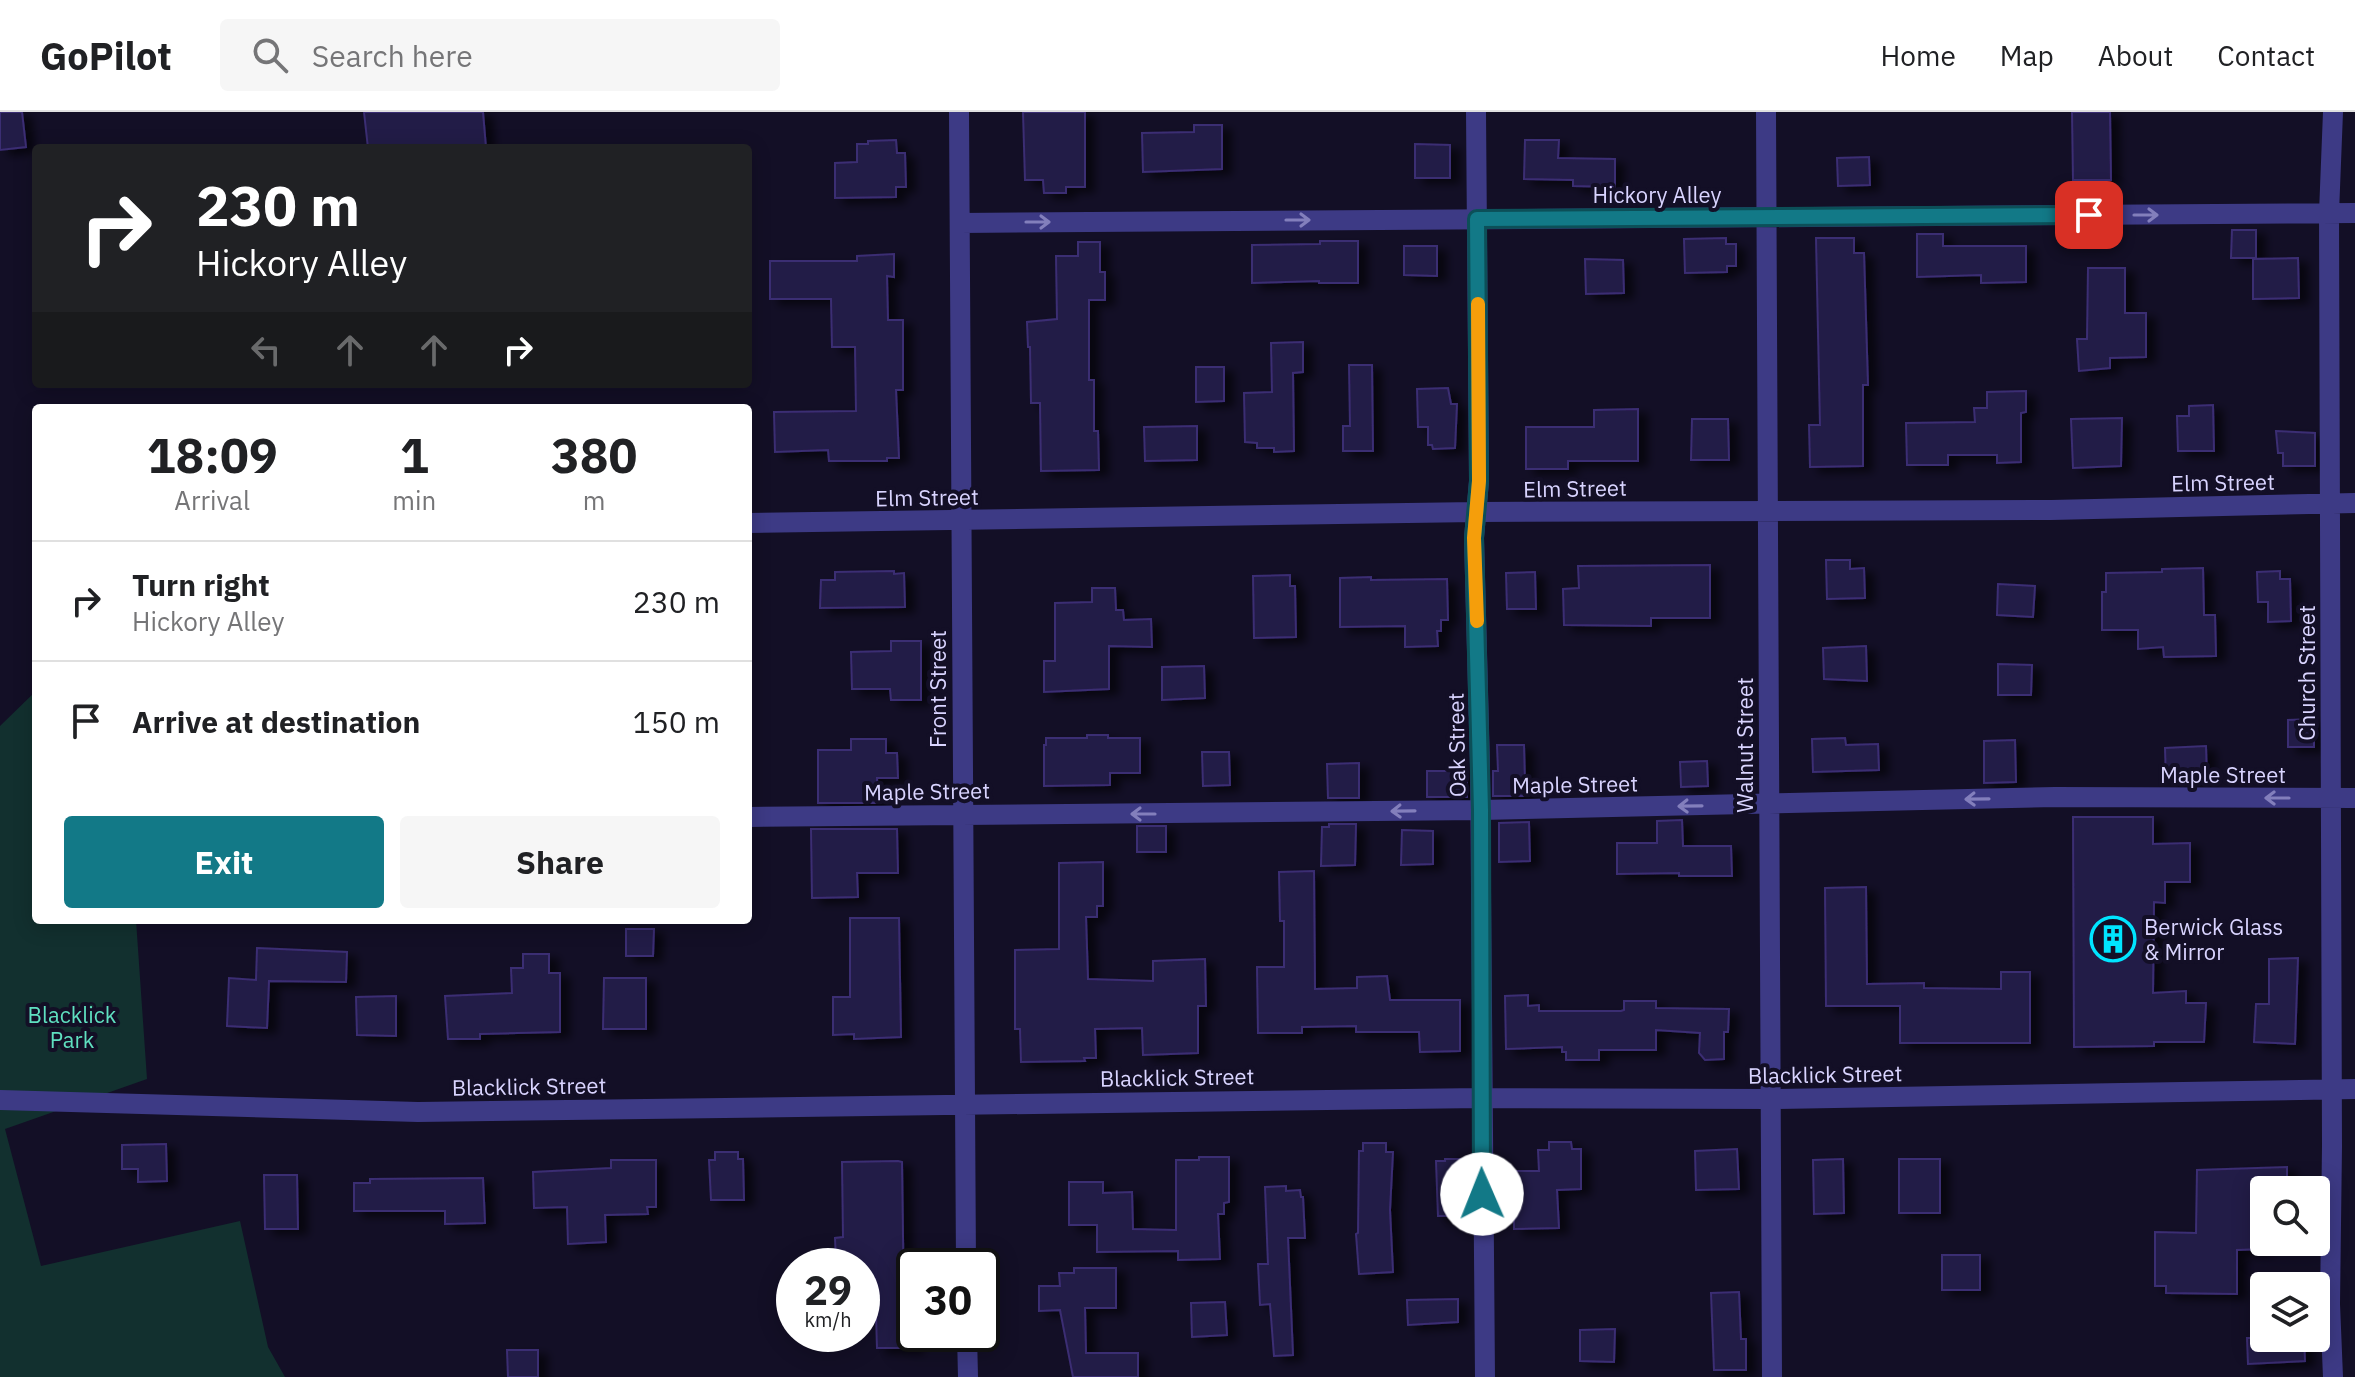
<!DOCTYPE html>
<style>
:root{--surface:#fff;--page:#f6f6f6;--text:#202124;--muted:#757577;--line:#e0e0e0;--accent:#127987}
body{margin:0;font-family:"IBM Plex Sans",sans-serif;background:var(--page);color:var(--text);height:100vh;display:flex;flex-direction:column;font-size:30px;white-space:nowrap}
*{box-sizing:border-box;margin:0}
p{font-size:26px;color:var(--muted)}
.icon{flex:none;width:44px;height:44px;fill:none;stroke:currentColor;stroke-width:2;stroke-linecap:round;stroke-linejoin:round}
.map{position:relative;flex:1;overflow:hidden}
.details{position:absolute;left:32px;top:292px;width:720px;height:520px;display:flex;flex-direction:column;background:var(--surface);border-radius:8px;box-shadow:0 4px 20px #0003}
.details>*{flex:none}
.banner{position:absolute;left:32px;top:32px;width:720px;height:244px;border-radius:8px;box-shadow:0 4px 20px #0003;background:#202124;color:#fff;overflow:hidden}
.tools{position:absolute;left:2250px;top:1064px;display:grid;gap:16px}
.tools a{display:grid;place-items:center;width:80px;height:80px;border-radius:8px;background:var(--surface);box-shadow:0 4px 20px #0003;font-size:40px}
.speed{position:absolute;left:776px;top:1136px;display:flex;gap:16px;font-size:40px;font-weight:700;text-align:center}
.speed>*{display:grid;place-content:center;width:104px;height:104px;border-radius:50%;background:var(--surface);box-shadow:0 4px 20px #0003;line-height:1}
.speed small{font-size:20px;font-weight:400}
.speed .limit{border:4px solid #111;border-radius:12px;background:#fff;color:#111}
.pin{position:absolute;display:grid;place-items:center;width:68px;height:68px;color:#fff;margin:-34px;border-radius:16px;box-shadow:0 4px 12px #0006}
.me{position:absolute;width:88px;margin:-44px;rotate:359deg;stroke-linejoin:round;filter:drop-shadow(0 0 6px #0008)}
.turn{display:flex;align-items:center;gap:28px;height:168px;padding:0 32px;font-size:36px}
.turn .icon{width:104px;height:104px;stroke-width:2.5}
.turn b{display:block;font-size:56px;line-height:68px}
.lanes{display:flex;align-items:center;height:76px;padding:0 32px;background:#0003;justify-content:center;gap:40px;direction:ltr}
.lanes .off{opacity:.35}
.eta{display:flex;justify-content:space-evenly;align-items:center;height:136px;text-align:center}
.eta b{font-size:48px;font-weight:700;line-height:56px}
.action{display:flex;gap:16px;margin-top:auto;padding:16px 32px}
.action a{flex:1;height:92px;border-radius:8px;background:var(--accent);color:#fff;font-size:32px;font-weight:700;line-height:92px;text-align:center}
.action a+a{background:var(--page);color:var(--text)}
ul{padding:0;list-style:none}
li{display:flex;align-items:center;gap:24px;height:120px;padding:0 32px;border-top:2px solid var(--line)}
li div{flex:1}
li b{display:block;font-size:30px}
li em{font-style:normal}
header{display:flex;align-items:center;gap:48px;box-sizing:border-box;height:112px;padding:0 40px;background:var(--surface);border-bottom:2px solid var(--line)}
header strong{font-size:38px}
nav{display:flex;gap:44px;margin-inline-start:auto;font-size:28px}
.search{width:560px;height:72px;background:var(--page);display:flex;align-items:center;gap:20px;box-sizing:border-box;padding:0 28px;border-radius:8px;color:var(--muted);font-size:30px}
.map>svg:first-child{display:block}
</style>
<header>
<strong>GoPilot</strong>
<div class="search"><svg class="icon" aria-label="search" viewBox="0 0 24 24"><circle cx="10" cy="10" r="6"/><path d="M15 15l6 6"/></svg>Search here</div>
<nav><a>Home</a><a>Map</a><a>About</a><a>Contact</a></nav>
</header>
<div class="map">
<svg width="2355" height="1265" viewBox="0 0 2355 1265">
<defs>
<filter id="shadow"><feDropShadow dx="9" dy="5" stdDeviation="4" flood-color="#0009"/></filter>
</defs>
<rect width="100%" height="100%" fill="#130f26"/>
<path fill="#12302f" d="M36,579V808H136L147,967L5,1017L41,1154L240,1109L268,1235L285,1265H0V614Z"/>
<path fill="#241b47" stroke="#3b2d73" stroke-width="2" filter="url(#shadow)" d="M0,0H22L26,35L0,38Z
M364,0H483L486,36H368Z
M1023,0H1085V75H1066V81H1044L1043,68H1025Z
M2072,0H2110L2111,68H2073Z
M1194,13H1222V57L1143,60L1142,21L1194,20Z
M896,28L897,41H905L906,75H896V85L835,86V51L857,50V32H868V29Z
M1525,28H1559L1558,46L1615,47V75L1573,74V68L1524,67Z
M1415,32L1450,33V66H1415Z
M1869,45L1870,73L1838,74L1837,46Z
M2232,118H2256V146H2231Z
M1917,122H1943V134H2026V170L1981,171V163L1917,165Z
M1726,126V132H1736V154H1727V160L1685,161L1684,127Z
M1816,126H1854V141H1864L1868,273H1863V354L1810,355L1809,313H1820Z
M1320,129H1358V171H1319V169L1252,171V133L1320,132Z
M1078,130H1100V160H1105V188H1089V268H1094V319H1098L1099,358L1041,359L1040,291H1031L1030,235H1028L1027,210L1057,207L1056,144H1078Z
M1404,134H1437V164L1404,163Z
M894,142V165L887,164L888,208H903V278H896L899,346H887V349H829L828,338L775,340L774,300L856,299L855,235H832L831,187H770V149H857V144Z
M2298,146L2299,186L2253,187V147Z
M1585,147L1623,148L1624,181L1586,182Z
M2088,156H2125V201H2146V245L2110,246V256L2079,259L2077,227H2087Z
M1303,230V260L1293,261L1294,339L1274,340V336H1257V331L1245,330L1244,281L1272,280L1271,231Z
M1349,253H1372L1373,339H1343V314H1350Z
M1196,255H1224V289L1196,290Z
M1448,276L1451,292H1457L1455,336L1433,337L1432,333H1428V315H1418L1417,277Z
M2026,279V300L2021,301V350L1997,351V343H1948V353H1907L1906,311L1975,310L1974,296H1987V280Z
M2213,293L2214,339H2178L2177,304H2189V294Z
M1638,297V349H1568V357H1526V315H1594V298Z
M2122,306L2121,354L2073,356L2071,307Z
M1692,307H1728L1729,348H1691Z
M1197,314V348L1145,349L1144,315Z
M2276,319L2315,321V354H2283V341H2278Z
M1826,448H1850V457L1864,456L1865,486L1827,487Z
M1710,453V506H1651V514L1564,513L1563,477L1579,476L1578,454Z
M2203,456L2204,503H2215L2216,544L2164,545L2163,535L2138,537V518H2102V480H2106V461L2162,460V457Z
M894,459V462L904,461L905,495L820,496L821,468H835V460Z
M2280,459V467H2290L2291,509L2268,510V490H2258L2257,460Z
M1535,460L1536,497H1507L1506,461Z
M1290,463V474H1295L1296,525L1254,526L1253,464Z
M1371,465V468L1447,467L1448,508H1441V519H1437L1438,534L1405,535V514L1340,515V466Z
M1998,472L2035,474L2033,505L1997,503Z
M1092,476H1115L1116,498H1123L1124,508L1151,507L1152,535L1109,534V577L1044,580V549H1055V491L1092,490Z
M891,529H921V588H891L890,577H852L851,540L891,539Z
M1866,534L1867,569L1824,567L1823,536Z
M1998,552L2032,553L2031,583H1998Z
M1204,554L1205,586L1162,588V555Z
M2314,607V635H2288V608Z
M1087,623H1108V626H1140V661H1110V673L1044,674V633H1046V626H1087Z
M1845,626L1846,633L1878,632L1879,658L1813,660L1812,627Z
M851,627H886V641H897L898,666H877L878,691H818V638H851Z
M2015,628L2016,670L1984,671V629Z
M1497,633H1524L1525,671L1528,670V684H1493V659H1498Z
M2206,634L2207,668L2166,669L2165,636Z
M1202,640H1229L1230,673L1203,674Z
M1707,649L1708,674L1681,675L1680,650Z
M1359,651V686H1328L1327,652Z
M1427,659H1467V685H1427Z
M2073,705H2153V732L2190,731V770H2165V791L2154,790L2153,881L2186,879V891H2206L2204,930H2154V934L2074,935Z
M1682,708L1683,734H1731L1732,764H1679V761L1617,762V731H1657V709Z
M1529,710L1530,749L1499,750V711Z
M1329,712H1356L1355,753L1321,754L1322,715H1329Z
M1137,714H1166V740H1137Z
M811,717H897L898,761H857L858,785L812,786Z
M1402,718L1433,719V752L1401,753Z
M1103,750V794H1097V805H1086L1088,867L1153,869V849L1205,847L1206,894H1198V941L1143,943L1142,916L1095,917L1096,946H1084L1085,949L1021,950L1020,917H1015V838L1059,837V751Z
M1314,759L1315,877L1357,876V865L1387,864L1390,888H1460V939L1420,940L1419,920H1356V914L1302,915V921H1258L1257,855H1284V809H1280L1279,760Z
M1866,775L1867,872L1924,871V876L2001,877V860H2030V931H1900V894H1826L1825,776Z
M850,806H899L901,925L854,927V922L833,923V885H850Z
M626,817H654L653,844H626Z
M257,836L347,840L346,870L269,869L267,916L227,914L229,866L256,868Z
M523,842H549V861H560V920L480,922V927H448L445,884L512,881L511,856H523Z
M2298,846L2295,932L2254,930L2256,892H2269V847Z
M604,866H646V917H603Z
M1528,883V894L1539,893V899H1621L1624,898V889H1656V896L1729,897L1728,920H1724V947L1705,948L1699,941L1700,921L1656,918V938H1599V948H1566V940H1562V935L1506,937L1505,884Z
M396,884V924L357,923L356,885Z
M1549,1030H1571L1572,1037H1581V1077L1557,1078L1559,1116L1514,1117V1059H1539L1538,1038H1549Z
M1363,1031H1386V1040H1393L1390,1098L1393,1160L1359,1162L1356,1122L1358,1121L1359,1039H1363Z
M166,1032L167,1069L138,1070V1057H122V1033Z
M1737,1037L1739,1077L1696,1078L1695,1039Z
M715,1040H738V1047H743L744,1088H711L709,1048H715Z
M1199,1045H1229V1090L1224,1091V1102H1218L1220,1147L1178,1148V1139L1097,1140V1113H1069V1070H1103V1081L1132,1080L1133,1117L1176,1118V1048H1199Z
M1445,1047H1468V1104H1438L1436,1049H1445Z
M1843,1047L1844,1101L1814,1102L1813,1048Z
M1899,1047H1940V1101H1899Z
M611,1048H656V1095H647L648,1102L605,1103L606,1130L568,1132L567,1095L534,1096L533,1060L611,1056Z
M898,1049L902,1050L904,1198H914V1236H877L875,1167L862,1168V1154H843V1149H836L835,1126L843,1125L842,1050Z
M2287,1055V1078H2264V1137L2237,1138V1182L2166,1181V1174H2155V1120L2196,1121L2197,1058Z
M264,1063H297L298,1117H265Z
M483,1066L485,1111L445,1112V1099H354V1071H370V1067Z
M1286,1074V1079L1300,1078L1301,1085H1303L1305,1126H1288L1293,1243L1274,1244L1270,1192L1260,1193L1258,1152H1268L1265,1075Z
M1942,1143H1980V1178H1942Z
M1074,1156H1116V1196H1085L1086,1241H1138V1265H1073L1060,1198L1039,1199V1174H1060L1059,1161H1074Z
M1739,1180L1741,1227H1746V1258H1714L1711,1181Z
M1458,1187V1210L1408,1213L1407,1188Z
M1225,1190L1227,1223L1192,1225L1191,1191Z
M1615,1217L1614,1250L1580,1249V1218Z
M2247,1226H2304L2305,1249L2248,1252Z
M507,1238H538V1265H508Z"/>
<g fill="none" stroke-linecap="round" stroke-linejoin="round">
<path stroke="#3d3a85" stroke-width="20" d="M959,0L966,1154
M1476,0L1479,369L1474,426L1480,653L1485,1265
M1766,0L1772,1265
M2333,0L2329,101L2332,1034L2330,1192L2333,1265
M960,111L2355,101
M748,411L1476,400L2051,398L2355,391
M748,705L1481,698L2055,685L2355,686
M0,988L418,1000L1481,986L1771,987L2355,977
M967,1222L968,1265"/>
</g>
<defs><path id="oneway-shaft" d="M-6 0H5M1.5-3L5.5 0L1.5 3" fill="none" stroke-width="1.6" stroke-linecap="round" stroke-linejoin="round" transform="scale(2)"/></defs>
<g stroke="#837fbc">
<use href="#oneway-shaft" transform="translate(2146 103)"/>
<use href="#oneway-shaft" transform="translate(1298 108)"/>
<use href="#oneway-shaft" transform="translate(1038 110)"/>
<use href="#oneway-shaft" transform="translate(2277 686) rotate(-180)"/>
<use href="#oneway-shaft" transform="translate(1977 687) rotate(179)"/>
<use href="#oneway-shaft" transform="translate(1690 694) rotate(179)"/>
<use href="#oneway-shaft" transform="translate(1403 699) rotate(179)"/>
<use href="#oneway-shaft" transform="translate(1143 702) rotate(180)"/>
</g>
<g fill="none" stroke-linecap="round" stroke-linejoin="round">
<g stroke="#0c4f58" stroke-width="20">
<path id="route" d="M1482,1082L1481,698L1474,426L1479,369L1477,107L2089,103"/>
</g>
<use href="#route" stroke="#127987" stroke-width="14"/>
<path stroke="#f59e0b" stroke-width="14" d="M1477,509L1474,426L1479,369L1478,192"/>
</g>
<defs>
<g id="building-ring" transform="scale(2.3)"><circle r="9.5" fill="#130f26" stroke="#00e5ff" stroke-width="1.5"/><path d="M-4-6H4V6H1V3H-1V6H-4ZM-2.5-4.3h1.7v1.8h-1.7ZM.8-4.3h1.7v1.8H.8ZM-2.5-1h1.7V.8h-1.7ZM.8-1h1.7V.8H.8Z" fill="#00e5ff"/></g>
</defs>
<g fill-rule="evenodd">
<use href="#building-ring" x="2113" y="827"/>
</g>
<g text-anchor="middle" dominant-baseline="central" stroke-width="8" stroke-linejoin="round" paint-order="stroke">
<g font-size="22" fill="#d9d4ff" stroke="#130f26">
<text x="1657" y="82">Hickory Alley</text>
<text transform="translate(2223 370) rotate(-1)">Elm Street</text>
<text transform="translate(1575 376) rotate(-1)">Elm Street</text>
<text transform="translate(927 385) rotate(-1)">Elm Street</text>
<text transform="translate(2306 561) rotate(-90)">Church Street</text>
<text transform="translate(937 577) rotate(-90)">Front Street</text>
<text transform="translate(1456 633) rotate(-91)">Oak Street</text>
<text transform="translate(1744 633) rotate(-90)">Walnut Street</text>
<text x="2223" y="662">Maple Street</text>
<text transform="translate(1575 672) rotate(-1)">Maple Street</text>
<text transform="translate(927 679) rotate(-1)">Maple Street</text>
<text transform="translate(1825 962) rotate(-1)">Blacklick Street</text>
<text transform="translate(1177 965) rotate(-1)">Blacklick Street</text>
<text transform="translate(529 974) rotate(-1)">Blacklick Street</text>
</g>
<g font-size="22" fill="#d9d4ff" stroke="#130f26" text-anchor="start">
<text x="2144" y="814">Berwick Glass<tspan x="2144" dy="25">&amp; Mirror</tspan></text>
</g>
<g font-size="22" fill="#5fe0c0" stroke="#130f26">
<text x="72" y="902">Blacklick<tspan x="72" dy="25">Park</tspan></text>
</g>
</g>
</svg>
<div class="tools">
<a><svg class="icon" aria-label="search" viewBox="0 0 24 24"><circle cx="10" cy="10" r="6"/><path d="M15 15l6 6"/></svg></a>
<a><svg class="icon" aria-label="layers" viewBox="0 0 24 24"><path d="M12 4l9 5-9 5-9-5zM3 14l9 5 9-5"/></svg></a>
</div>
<div class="speed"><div>29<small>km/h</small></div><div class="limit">30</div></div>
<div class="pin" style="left:2089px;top:103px;background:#d93025"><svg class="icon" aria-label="arrive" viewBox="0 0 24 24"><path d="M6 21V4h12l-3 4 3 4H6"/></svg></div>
<svg class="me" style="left:1482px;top:1082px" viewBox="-20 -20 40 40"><circle r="19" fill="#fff"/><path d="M0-13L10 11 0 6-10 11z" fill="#127987"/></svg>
<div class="banner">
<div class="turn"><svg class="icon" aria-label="right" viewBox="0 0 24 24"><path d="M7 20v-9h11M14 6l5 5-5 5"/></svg><div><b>230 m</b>Hickory Alley</div></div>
<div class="lanes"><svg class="icon off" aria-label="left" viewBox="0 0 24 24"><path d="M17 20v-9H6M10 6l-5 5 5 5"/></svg><svg class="icon off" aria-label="ahead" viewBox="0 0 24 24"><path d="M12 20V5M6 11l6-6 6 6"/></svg><svg class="icon off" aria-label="ahead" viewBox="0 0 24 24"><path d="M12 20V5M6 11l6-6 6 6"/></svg><svg class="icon" aria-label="right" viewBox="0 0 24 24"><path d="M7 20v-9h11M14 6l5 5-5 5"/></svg></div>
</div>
<section class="details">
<div class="eta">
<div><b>18:09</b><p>Arrival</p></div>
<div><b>1</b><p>min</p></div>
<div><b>380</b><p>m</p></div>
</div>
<ul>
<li><svg class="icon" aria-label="right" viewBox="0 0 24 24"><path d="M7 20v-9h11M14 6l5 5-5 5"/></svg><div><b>Turn right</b><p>Hickory Alley</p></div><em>230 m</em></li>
<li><svg class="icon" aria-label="arrive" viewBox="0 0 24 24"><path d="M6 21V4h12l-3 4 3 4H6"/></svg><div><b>Arrive at destination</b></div><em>150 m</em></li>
</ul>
<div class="action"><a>Exit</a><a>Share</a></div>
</section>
</div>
